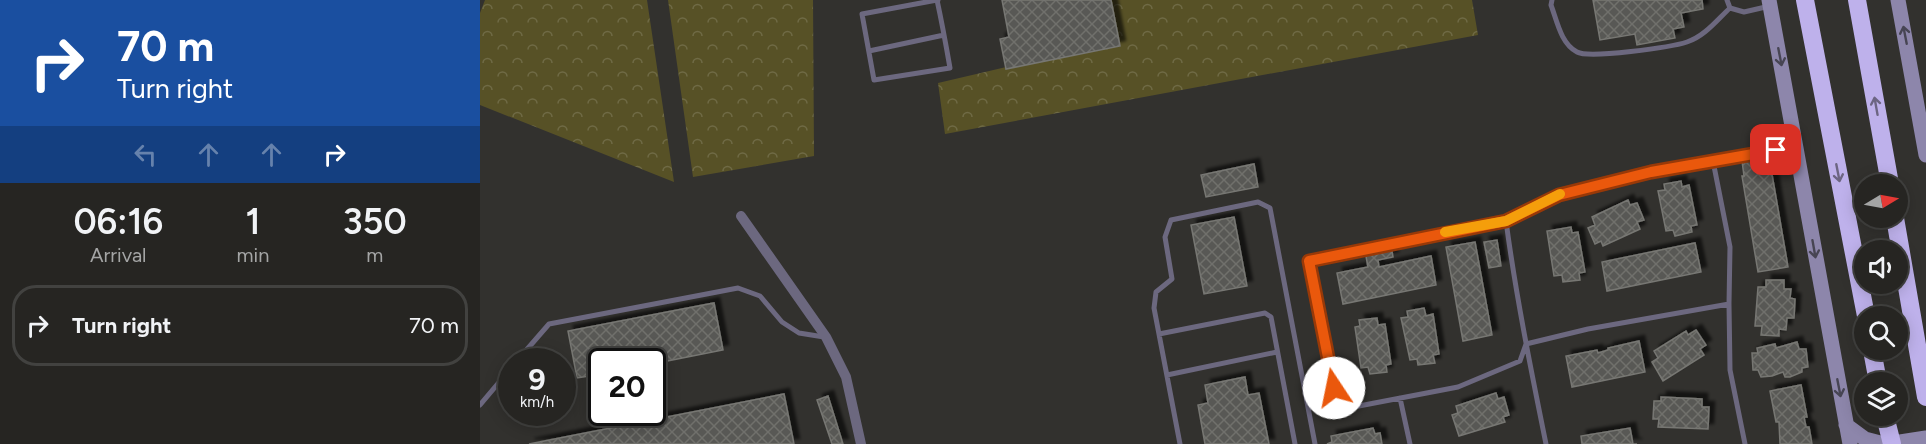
<!DOCTYPE html>
<style>
:root{--surface:#262522;--page:#2e2d2a;--text:#f1f3f6;--muted:#a4a5a5;--line:#424240}
body{margin:0;font-family:Figtree,sans-serif;background:var(--page);color:var(--text);height:100vh;display:flex;flex-direction:column;font-size:22px;white-space:nowrap}
*{box-sizing:border-box;margin:0}
p{font-size:20px;color:var(--muted)}
.icon{flex:none;width:33px;height:33px;fill:none;stroke:currentColor;stroke-width:2;stroke-linecap:round;stroke-linejoin:round}
.map{position:relative;flex:1;overflow:hidden}
.drawer{display:flex;flex-direction:column;background:var(--surface);width:480px}
.drawer>*{flex:none}
.hud{background:#1a4fa0;color:#fff;overflow:hidden}
.needle{width:39px;rotate:80deg}
.controls{position:absolute;left:1374px;top:174px;display:grid;gap:12px}
.controls a{display:grid;place-items:center;width:54px;height:54px;border-radius:50%;background:var(--surface);box-shadow:0 3px 15px #0003,0 0 0 2px var(--line);font-size:30px}
.speed{position:absolute;left:18px;top:348px;display:flex;gap:12px;font-size:30px;font-weight:700;text-align:center}
.speed>*{display:grid;place-content:center;width:78px;height:78px;border-radius:50%;background:var(--surface);box-shadow:0 3px 15px #0003,0 0 0 2px var(--line);line-height:1}
.speed small{font-size:15px;font-weight:400}
.speed .limit{border:3px solid #111;border-radius:9px;background:#fff;color:#111}
.pin{position:absolute;display:grid;place-items:center;width:51px;height:51px;color:#fff;margin:-26px;border-radius:12px;box-shadow:0 3px 9px #0006}
.me{position:absolute;width:66px;margin:-33px;rotate:349deg;stroke-linejoin:round;filter:drop-shadow(0 0 4px #0008)}
.turn{display:flex;align-items:center;gap:21px;height:126px;padding:0 18px;font-size:27px}
.turn .icon{width:78px;height:78px;stroke-width:2.5}
.turn b{display:block;font-size:42px;line-height:51px}
.lanes{display:flex;align-items:center;height:57px;padding:0 18px;background:#0003;justify-content:center;gap:30px;direction:ltr}
.lanes .off{opacity:.35}
.eta{display:flex;justify-content:space-evenly;align-items:center;height:102px;text-align:center}
.eta b{font-size:36px;font-weight:600;line-height:42px}
ul{padding:0;list-style:none}
li{display:flex;align-items:center;gap:18px;height:81px;margin:0 12px 9px;padding:0 6px;border:3px solid var(--line);border-radius:24px}
li div{flex:1}
li b{display:block;font-size:22px}
li em{font-style:normal}
main{display:flex;flex:1;min-height:0}
.map>svg:first-child{display:block}
</style>
<main>
<section class="drawer">
<div class="hud">
<div class="turn"><svg class="icon" aria-label="right" viewBox="0 0 24 24"><path d="M7 20v-9h11M14 6l5 5-5 5"/></svg><div><b>70 m</b>Turn right</div></div>
<div class="lanes"><svg class="icon off" aria-label="left" viewBox="0 0 24 24"><path d="M17 20v-9H6M10 6l-5 5 5 5"/></svg><svg class="icon off" aria-label="ahead" viewBox="0 0 24 24"><path d="M12 20V5M6 11l6-6 6 6"/></svg><svg class="icon off" aria-label="ahead" viewBox="0 0 24 24"><path d="M12 20V5M6 11l6-6 6 6"/></svg><svg class="icon" aria-label="right" viewBox="0 0 24 24"><path d="M7 20v-9h11M14 6l5 5-5 5"/></svg></div>
</div>
<div class="eta">
<div><b>06:16</b><p>Arrival</p></div>
<div><b>1</b><p>min</p></div>
<div><b>350</b><p>m</p></div>
</div>
<ul>
<li><svg class="icon" aria-label="right" viewBox="0 0 24 24"><path d="M7 20v-9h11M14 6l5 5-5 5"/></svg><div><b>Turn right</b></div><em>70 m</em></li>
</ul>
</section>
<div class="map">
<svg width="1446" height="444" viewBox="0 0 1446 444">
<defs>
<pattern id="forest-crowns" width="20" height="18" patternUnits="userSpaceOnUse" patternTransform="scale(1.5)"><rect width="20" height="18" fill="#575126"/><path d="M2 6a3 3 0 1 1 6 0M12 15a3 3 0 1 1 6 0" fill="none" stroke="#6f6a45"/></pattern>
<pattern id="building-cross-hatch" width="8" height="8" patternUnits="userSpaceOnUse" patternTransform="scale(1.5)"><rect width="8" height="8" fill="#585854"/><path d="M0 0l8 8M0 8l8-8" fill="none" stroke="#70706c"/></pattern>
<filter id="shadow"><feDropShadow dx="5.5" dy="-5.5" stdDeviation="1.5" flood-color="#0009"/></filter>
</defs>
<rect width="100%" height="100%" fill="#32312e"/>
<path fill="url(#forest-crowns)" d="M5,0H167L194,182L0,105V13Z
M188,0H333L334,156L213,177Z
M619,0H992L998,35L465,134L458,83L625,44Z"/>
<path fill="url(#building-cross-hatch)" stroke="#777773" stroke-width="1.5" filter="url(#shadow)" d="M522,0H631L640,46L526,69L520,39L529,37Z
M1113,0H1222L1223,9L1201,13L1204,27L1193,29L1195,38L1157,45L1155,34L1120,40Z
M1289,157L1308,267L1278,272L1262,176H1264L1262,161Z
M774,164L778,187L726,197L721,175Z
M1201,181L1202,187L1209,185L1217,225L1211,226L1212,232L1195,236L1193,230L1186,231L1178,191L1185,190L1184,184Z
M1148,200L1150,205L1157,203L1164,220L1157,222L1160,229L1123,246L1121,241L1115,244L1108,228L1115,225L1112,217Z
M754,217L767,286L724,294L711,225Z
M1091,227L1092,233L1098,232L1105,272L1099,273L1100,280L1083,282L1082,275L1074,276L1067,231Z
M1017,240L1021,266L1009,268L1004,242Z
M995,242L1012,335L983,341L966,247Z
M1215,243L1221,272L1127,291L1122,262Z
M911,246L913,257L898,260L899,267L951,256L956,285L863,304L857,273L888,267L885,251Z
M1286,280H1304V289H1311L1310,298L1315,299L1314,318H1307L1306,330L1299,329V336L1281,335L1282,326H1275L1278,287H1286Z
M234,303L243,350L172,364V362H122V374L97,378L88,331Z
M944,308L946,316L953,314L959,354L953,355L955,363L938,365L937,359L930,360L921,318L928,317L927,311Z
M897,318L898,325L905,324L911,364L906,365L907,372L890,374L888,367L881,368L875,327L880,326L879,320Z
M1216,330L1226,345L1220,349L1224,355L1183,381L1172,362L1178,358L1174,351L1206,331L1208,335Z
M1159,341L1165,372L1092,387L1086,356L1117,350L1118,353L1128,350V348Z
M1317,342L1319,349H1326L1328,367L1322,368V372L1310,377H1305L1303,372L1292,376L1281,377L1278,370H1273L1272,353H1278L1277,348L1295,344L1296,348Z
M765,377L768,395L779,393L789,444H725L718,405L728,403L725,385Z
M1321,385L1327,417H1324L1326,427H1329L1332,444H1300L1299,422H1296L1290,391Z
M1016,393L1018,399L1024,397L1029,415L1023,417L1025,422L979,436L972,415L978,413L976,406Z
M304,394L314,444H49Z
M348,396L363,444H352L337,400Z
M1181,397L1222,399V407H1229L1228,429L1178,427L1179,419H1173L1174,401H1181Z
M893,428L895,434L900,433L902,444H847L852,442L851,436Z
M1150,428L1153,444H1157H1102L1101,436Z"/>
<g fill="none" stroke-linecap="round" stroke-linejoin="round">
<path stroke="#6c687f" stroke-width="5" d="M457,0C462,23 466,45 470,68L394,80L382,14L457,0H458
M1072,0L1071,5C1077,21 1081,44 1097,52C1109,59 1192,47 1207,42C1225,36 1237,20 1250,8
M1247,0L1250,8L1264,12L1290,6
M389,51L464,35
M1026,221L1079,195L1171,172L1315,146
M1249,304L1250,370L1265,444
M679,334L785,313L791,317L815,444
M36,362L69,324L258,288L280,296L302,322L319,333L344,337
M687,375L797,352
M920,398L930,444
M0,405L32,367
M700,444L674,308L676,292L692,279L685,237L691,220L778,202L790,208L835,444
M1066,444C1051,370 1036,296 1026,221L829,261L858,410L978,387L1040,361L1046,344L1108,329L1249,304L1250,247L1233,161"/>
<path stroke="#6c687f" stroke-width="10" d="M261,216L346,337L366,377L381,444"/>
<path stroke="#8d86ab" stroke-width="15" d="M1289,0L1370,444
M1418,0L1446,155
M1366,425L1385,439L1404,444
M1407,444L1446,438"/>
<path stroke="#beb1eb" stroke-width="18" d="M1325,0L1386,316
M1377,0L1410,184
M1415,218L1446,397
M1392,350L1398,382
M1405,416L1412,444"/>
</g>
<defs><path id="oneway-shaft" d="M-6 0H5M1.5-3L5.5 0L1.5 3" fill="none" stroke-width="1.6" stroke-linecap="round" stroke-linejoin="round" transform="scale(1.5)"/></defs>
<g stroke="#474553">
<use href="#oneway-shaft" transform="translate(1425 35) rotate(-101)"/>
<use href="#oneway-shaft" transform="translate(1300 57) rotate(79)"/>
<use href="#oneway-shaft" transform="translate(1334 249) rotate(80)"/>
<use href="#oneway-shaft" transform="translate(1359 388) rotate(79)"/>
</g>
<g stroke="#6c6582">
<use href="#oneway-shaft" transform="translate(1396 106) rotate(-100)"/>
<use href="#oneway-shaft" transform="translate(1358 173) rotate(79)"/>
</g>
<g fill="none" stroke-linecap="round" stroke-linejoin="round">
<g stroke="#983908" stroke-width="15">
<path id="route" d="M854,388L829,261L1026,221L1079,195L1171,172L1296,150"/>
</g>
<use href="#route" stroke="#ea580c" stroke-width="10"/>
<path stroke="#f59e0b" stroke-width="10" d="M965,232L1026,221L1080,194"/>
</g>
</svg>
<div class="controls">
<a><svg class="needle" viewBox="-14 -14 28 28"><path d="M0-13l5 13h-10z" fill="#e53935"/><path d="M0 13l5-13h-10z" fill="#a4a5a5"/></svg></a>
<a><svg class="icon" aria-label="sound" viewBox="0 0 24 24"><path d="M4 9h4l5-4v14l-5-4H4zM17 9q2 3 0 6"/></svg></a>
<a><svg class="icon" aria-label="search" viewBox="0 0 24 24"><circle cx="10" cy="10" r="6"/><path d="M15 15l6 6"/></svg></a>
<a><svg class="icon" aria-label="layers" viewBox="0 0 24 24"><path d="M12 4l9 5-9 5-9-5zM3 14l9 5 9-5"/></svg></a>
</div>
<div class="speed"><div>9<small>km/h</small></div><div class="limit">20</div></div>
<div class="pin" style="left:1296px;top:150px;background:#d93025"><svg class="icon" aria-label="arrive" viewBox="0 0 24 24"><path d="M6 21V4h12l-3 4 3 4H6"/></svg></div>
<svg class="me" style="left:854px;top:388px" viewBox="-20 -20 40 40"><circle r="19" fill="#fff"/><path d="M0-13L10 11 0 6-10 11z" fill="#ea580c"/></svg>
</div>
</main>
